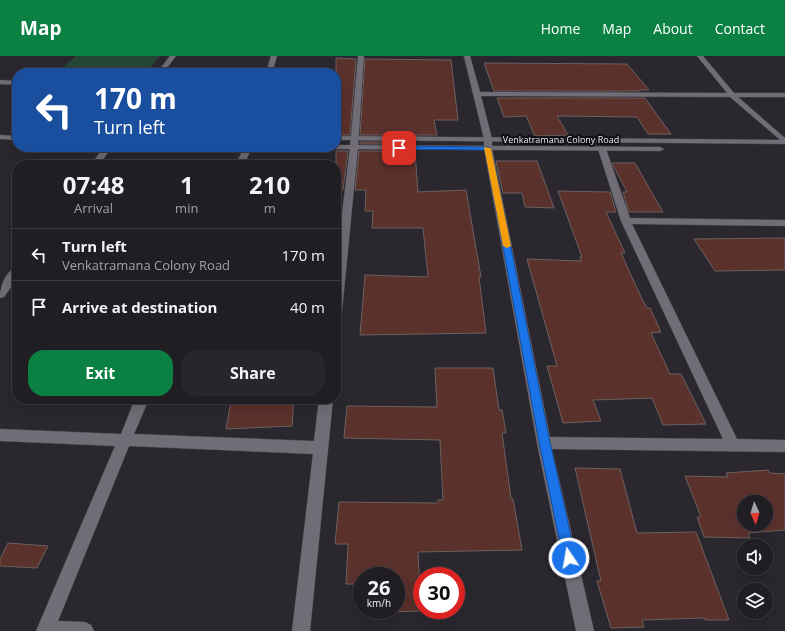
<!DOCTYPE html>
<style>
:root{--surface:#201d23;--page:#28262b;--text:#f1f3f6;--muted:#a2a2a6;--line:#3d3b41;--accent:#0b8043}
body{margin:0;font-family:"Open Sans",sans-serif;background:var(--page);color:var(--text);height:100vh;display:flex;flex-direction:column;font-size:15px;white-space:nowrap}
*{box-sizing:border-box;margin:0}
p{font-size:13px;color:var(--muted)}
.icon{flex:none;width:22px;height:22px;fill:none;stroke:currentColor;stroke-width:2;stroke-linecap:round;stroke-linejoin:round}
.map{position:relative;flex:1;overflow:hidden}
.details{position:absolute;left:12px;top:104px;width:329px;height:244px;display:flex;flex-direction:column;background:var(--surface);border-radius:16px;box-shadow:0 4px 16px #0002,0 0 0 1px var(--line)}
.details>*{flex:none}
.hud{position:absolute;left:12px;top:12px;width:329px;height:84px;border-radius:16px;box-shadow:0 4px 16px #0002,0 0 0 1px var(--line);background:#1a4fa0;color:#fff;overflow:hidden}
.needle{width:26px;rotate:176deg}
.tools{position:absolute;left:737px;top:439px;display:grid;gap:8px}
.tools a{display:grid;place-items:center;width:36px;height:36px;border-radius:50%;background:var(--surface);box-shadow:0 4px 16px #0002,0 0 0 1px var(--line);font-size:20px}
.speed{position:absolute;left:353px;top:511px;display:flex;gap:8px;font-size:20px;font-weight:700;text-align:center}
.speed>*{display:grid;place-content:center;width:52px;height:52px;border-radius:50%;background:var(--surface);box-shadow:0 4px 16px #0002,0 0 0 1px var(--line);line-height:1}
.speed small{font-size:10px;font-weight:400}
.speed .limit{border:6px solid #d22;background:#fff;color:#111}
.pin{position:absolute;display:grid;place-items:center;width:34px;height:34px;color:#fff;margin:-17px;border-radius:8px;box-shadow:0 2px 6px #0006}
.me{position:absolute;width:44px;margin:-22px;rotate:348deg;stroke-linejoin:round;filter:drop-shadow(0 0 3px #0008)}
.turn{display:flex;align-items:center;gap:14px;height:84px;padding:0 16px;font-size:18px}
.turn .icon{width:52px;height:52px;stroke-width:2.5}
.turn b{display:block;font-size:28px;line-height:34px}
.eta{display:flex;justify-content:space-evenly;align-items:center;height:68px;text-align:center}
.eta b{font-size:24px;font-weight:700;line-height:28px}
.cta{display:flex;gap:8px;margin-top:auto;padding:8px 16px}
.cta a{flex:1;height:46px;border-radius:16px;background:var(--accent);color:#fff;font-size:16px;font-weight:700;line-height:46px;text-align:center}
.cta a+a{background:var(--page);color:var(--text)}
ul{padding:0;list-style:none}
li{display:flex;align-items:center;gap:12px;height:52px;padding:0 16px;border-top:1px solid var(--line)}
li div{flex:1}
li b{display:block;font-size:15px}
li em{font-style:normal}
header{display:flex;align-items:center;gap:24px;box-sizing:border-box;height:56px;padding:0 20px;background:var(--accent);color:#fff}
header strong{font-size:19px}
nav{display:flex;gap:22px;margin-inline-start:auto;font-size:14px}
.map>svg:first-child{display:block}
</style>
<header>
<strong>Map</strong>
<nav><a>Home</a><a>Map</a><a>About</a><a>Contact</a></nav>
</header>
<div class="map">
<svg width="785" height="575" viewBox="0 0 785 575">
<rect width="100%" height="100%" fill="#2a272f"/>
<path fill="#274736" d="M76,0H160L146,17H56Z"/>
<path fill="#5b312c" stroke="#6d615f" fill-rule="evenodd" d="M336,2L356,3L350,79H336Z
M365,3L451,4L458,64H434L437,79H360Z
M484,7L627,8L649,34H639L640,35H494Z
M497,42H645L671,78H648L637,61L557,60L568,79L535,80L526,60L504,61Z
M360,86H415V88H360Z
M336,95H348L343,134H336Z
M359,95H415L418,136L466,134L481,221H479L486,277L360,279L365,219L428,221L423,172H372L373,155H365L366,134H355Z
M496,105H537L554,152L525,151L522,137H503Z
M612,107H635L663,156H629L623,136H627Z
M558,135L610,136L616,156H606L625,197H621L641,241L647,252H650L661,276L651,277L670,318H681L706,368L663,369L652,342L593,344L601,365L563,367L547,310H557L527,203L581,205L580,201H582Z
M785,182V214L715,215L694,183Z
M435,312H493L499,354H502L506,377H502L511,443H513L522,494L418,496L421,555L389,556V554H396V520H362V528H346L348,488H335L339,446L438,447V444H443L440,384L344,382L347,350L437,351Z
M294,343L292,370L226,373L231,345Z
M575,412L620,413L637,477L696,476L729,564H705V562L642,564L644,571L611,572L597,525H601Z
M768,414L770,417L785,418V474L748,477L750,482L704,481L697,461H701L685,420L728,421L726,417ZM744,446H766V468H744Z
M8,487L48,490L37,512L0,510V503Z"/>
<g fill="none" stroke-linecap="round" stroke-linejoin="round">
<g stroke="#47444b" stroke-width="1">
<path id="street" d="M170,0H176L163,17H157Z
M271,0H277L272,17H266Z
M358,0H364L358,91L342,255L336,259V208L350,91Z
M464,0H470L480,36L727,37L697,0H703L734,37H785V41H738L785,82V88L730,41L481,40L492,83V92L550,381L723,383L621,165L598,93L599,91L606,93L630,162L785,164V170L632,168L737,383L785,384V396L552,393L594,575H576L537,387L484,92V83Z
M0,24L17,25V29L0,28Z
M104,91H112L99,109H91Z
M244,91H252L244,109H236Z
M17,211V223L4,241L0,242C0,231 5,215 17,211Z
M135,343H149L134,378L314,385L319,343H333L310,575H292L313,398L129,390L58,565L85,566L91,569L94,575H36L115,390L0,385V373L121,378Z"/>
</g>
<g stroke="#47444b" stroke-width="1">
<path id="secondary" d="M0,79L17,80V84L0,83Z
M336,80L785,84V88L336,84Z
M336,89L660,91L664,93L660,95L333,93L332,91H336Z"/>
</g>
<use href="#street" fill="#716d77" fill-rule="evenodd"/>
<use href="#secondary" fill="#716d77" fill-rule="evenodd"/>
</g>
<path fill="#1a73e8" stroke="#114b97" d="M397,90L488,91L491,92L550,386L576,502L574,507L569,509L565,507L563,502L539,386L485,94L399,93H397Z"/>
<path fill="#f59e0b" d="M484,91L491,92L511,190L507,192L503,190Z"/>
<g text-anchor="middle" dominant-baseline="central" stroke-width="4" stroke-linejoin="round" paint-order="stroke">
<g font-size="9" fill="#eeecf1" stroke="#121014">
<text x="561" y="83">Venkatramana Colony Road</text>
</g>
</g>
</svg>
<div class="tools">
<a><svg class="needle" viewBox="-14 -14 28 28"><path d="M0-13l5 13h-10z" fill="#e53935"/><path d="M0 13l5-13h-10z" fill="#a2a2a6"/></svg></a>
<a><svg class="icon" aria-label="sound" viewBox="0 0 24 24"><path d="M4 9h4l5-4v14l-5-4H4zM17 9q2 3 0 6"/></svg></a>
<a><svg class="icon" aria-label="layers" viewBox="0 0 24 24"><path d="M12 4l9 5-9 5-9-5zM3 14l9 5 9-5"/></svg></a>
</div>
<div class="speed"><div>26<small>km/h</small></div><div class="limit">30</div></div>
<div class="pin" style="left:399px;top:92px;background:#d93025"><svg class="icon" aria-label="arrive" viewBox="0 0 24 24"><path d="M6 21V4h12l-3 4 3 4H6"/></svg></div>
<svg class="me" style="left:569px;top:502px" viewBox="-20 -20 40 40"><circle r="17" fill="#1a73e8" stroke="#fff" stroke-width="3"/><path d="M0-11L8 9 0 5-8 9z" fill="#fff"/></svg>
<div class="hud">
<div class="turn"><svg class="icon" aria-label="left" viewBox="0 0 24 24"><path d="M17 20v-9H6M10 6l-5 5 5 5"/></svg><div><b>170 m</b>Turn left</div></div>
</div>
<section class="details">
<div class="eta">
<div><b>07:48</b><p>Arrival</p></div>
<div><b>1</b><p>min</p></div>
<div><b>210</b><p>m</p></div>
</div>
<ul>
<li><svg class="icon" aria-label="left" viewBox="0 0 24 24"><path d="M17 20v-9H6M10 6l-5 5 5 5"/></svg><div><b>Turn left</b><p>Venkatramana Colony Road</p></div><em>170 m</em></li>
<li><svg class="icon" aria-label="arrive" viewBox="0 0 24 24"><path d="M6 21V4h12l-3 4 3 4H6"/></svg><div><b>Arrive at destination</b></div><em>40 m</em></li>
</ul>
<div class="cta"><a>Exit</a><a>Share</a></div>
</section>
</div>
